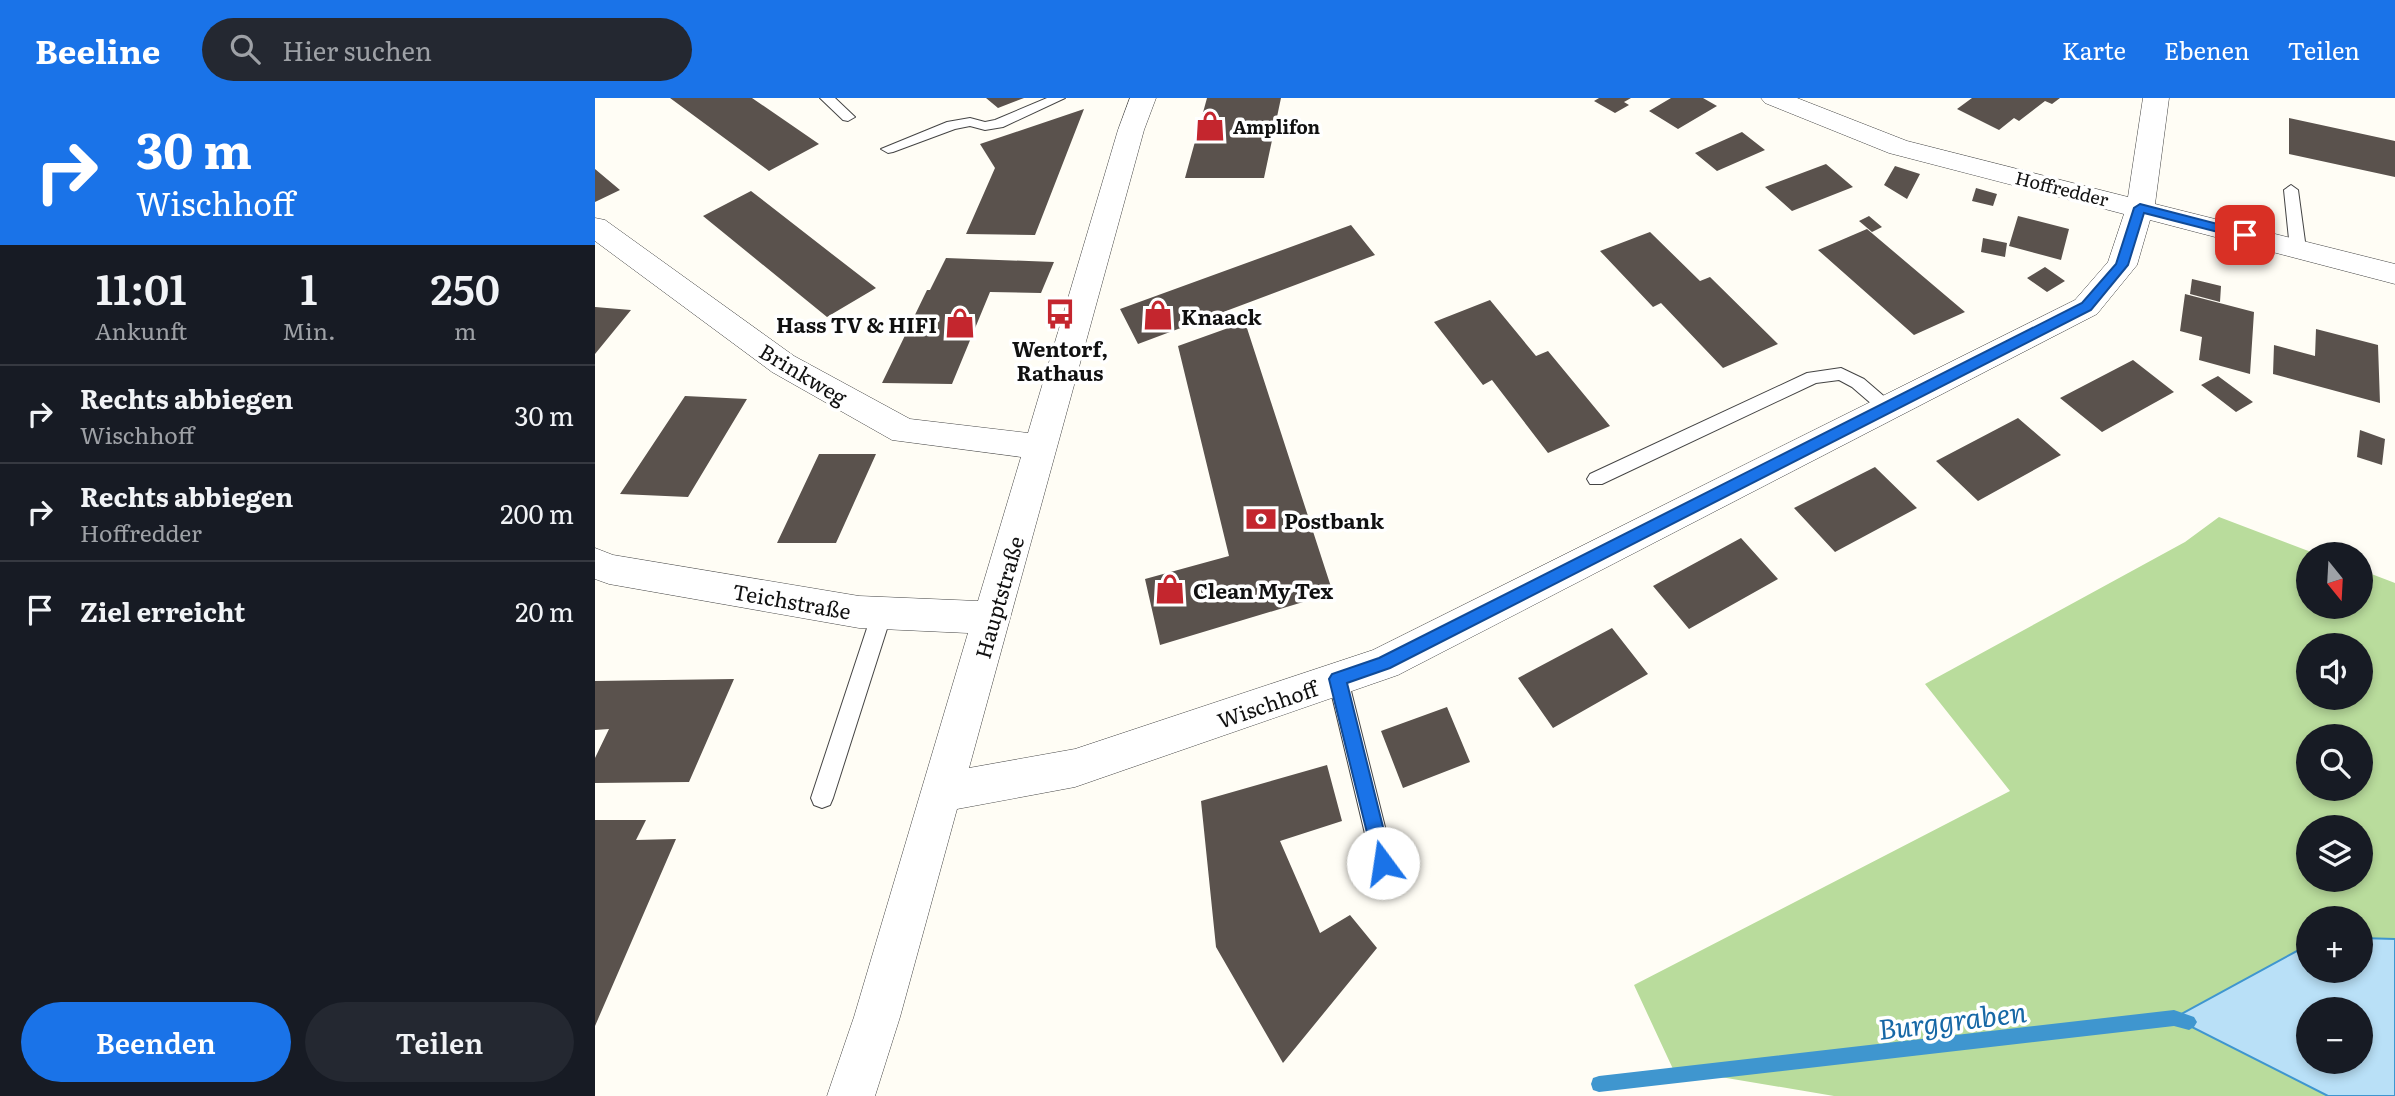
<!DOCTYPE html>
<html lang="de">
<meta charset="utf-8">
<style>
:root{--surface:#171b24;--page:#242831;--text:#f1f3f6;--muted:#9ea1a6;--line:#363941;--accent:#1a73e8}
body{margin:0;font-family:Literata,serif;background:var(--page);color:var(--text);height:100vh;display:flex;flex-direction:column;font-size:26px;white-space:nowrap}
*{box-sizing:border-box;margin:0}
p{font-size:23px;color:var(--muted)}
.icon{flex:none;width:38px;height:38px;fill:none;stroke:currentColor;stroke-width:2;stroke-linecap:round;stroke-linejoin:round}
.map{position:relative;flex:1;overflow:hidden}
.details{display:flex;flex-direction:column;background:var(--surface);width:595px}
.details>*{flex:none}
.hud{background:#1a73e8;color:#fff;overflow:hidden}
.needle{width:46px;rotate:162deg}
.buttons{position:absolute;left:1701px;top:444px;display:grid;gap:14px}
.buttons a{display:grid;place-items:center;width:77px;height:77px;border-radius:50%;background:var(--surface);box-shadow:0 4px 10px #0003;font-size:35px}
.pin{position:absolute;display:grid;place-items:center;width:60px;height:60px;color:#fff;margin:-30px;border-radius:14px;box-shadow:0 4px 10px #0006}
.me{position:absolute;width:77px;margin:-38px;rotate:346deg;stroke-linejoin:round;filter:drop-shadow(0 0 5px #0008)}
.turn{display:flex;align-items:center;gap:24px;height:147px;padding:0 21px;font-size:32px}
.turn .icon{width:91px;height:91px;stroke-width:2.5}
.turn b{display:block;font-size:49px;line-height:60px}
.eta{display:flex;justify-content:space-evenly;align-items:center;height:119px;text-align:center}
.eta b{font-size:42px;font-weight:600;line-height:49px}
.action{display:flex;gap:14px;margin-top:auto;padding:14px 21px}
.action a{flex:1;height:80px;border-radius:42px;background:var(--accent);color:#fff;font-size:28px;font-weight:600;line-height:80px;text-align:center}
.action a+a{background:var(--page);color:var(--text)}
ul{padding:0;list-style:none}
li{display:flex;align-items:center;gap:21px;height:98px;padding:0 21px;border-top:2px solid var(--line)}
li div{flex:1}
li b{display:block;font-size:26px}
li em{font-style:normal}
header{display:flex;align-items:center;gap:42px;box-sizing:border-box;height:98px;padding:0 35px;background:var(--accent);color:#fff}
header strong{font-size:33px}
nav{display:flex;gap:38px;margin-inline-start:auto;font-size:24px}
.search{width:490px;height:63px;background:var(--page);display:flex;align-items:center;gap:18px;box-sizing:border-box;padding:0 24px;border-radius:38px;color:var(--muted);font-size:26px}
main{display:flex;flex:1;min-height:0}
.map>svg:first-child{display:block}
</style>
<header>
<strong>Beeline</strong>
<div class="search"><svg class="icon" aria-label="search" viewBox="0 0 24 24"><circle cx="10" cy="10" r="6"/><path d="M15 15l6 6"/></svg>Hier suchen</div>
<nav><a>Karte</a><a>Ebenen</a><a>Teilen</a></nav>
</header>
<main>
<section class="details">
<div class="hud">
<div class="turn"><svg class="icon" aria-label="right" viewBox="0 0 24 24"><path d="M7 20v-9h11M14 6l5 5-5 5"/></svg><div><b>30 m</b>Wischhoff</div></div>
</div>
<div class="eta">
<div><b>11:01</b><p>Ankunft</p></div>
<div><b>1</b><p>Min.</p></div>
<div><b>250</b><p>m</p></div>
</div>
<ul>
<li><svg class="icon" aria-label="right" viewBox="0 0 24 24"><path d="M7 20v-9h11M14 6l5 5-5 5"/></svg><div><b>Rechts abbiegen</b><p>Wischhoff</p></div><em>30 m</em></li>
<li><svg class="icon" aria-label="right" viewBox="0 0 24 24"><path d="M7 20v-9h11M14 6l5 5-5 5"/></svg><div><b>Rechts abbiegen</b><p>Hoffredder</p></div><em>200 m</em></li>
<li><svg class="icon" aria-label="arrive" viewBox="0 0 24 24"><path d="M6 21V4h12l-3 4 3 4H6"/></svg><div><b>Ziel erreicht</b></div><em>20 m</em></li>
</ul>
<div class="action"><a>Beenden</a><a>Teilen</a></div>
</section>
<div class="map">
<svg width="1800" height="998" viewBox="0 0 1800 998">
<rect width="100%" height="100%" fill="#fffdf5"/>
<path fill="#b9dc9c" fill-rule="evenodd" d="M1624,419L1724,457H1713V509H1766V472L1800,485V998H1239L1078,971L1039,887L1415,693L1330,586L1590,444ZM1713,548H1766V600H1713ZM1713,639H1766V691H1713ZM1713,730H1766V782H1713ZM1713,821H1766V873H1713ZM1713,912H1766V964H1713Z"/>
<path fill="#b9e0f7" stroke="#3f96cf" stroke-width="2" fill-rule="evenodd" d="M1766,840L1800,841V998H1733L1579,920L1713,847V873H1766ZM1713,912H1766V964H1713Z"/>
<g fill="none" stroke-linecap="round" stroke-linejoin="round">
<path fill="#3f96cf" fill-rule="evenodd" d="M1579,912L1599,919L1602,924L1599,929L1594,932L1579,928L1004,994L998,992L996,986L998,980L1004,978Z"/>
</g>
<path fill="#5a524d" d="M75,0H157L224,46L174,73Z
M391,0H429L403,10Z
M612,0H686L669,80H590Z
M1004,0H1036L1029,4L1034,7L1020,15L999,3Z
M1076,0H1108L1122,8L1083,31L1054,13Z
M1377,0H1465L1457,6L1450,3L1424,23L1419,20L1404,32L1362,11Z
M489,11L440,137L371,136L400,70L385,46Z
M1694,20L1800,43V79L1694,56Z
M1147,34L1170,52L1122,73L1100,55Z
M1231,66L1258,89L1197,113L1170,89Z
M1300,68L1325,76L1312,101L1289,87Z
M0,71L25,92L0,104Z
M1381,90L1402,96L1398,108L1377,103Z
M156,93L237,156L281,190L232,219L108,118Z
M1274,118L1287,129L1277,134L1264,123Z
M1423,118L1474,131L1466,162L1414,148Z
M756,127L780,157L543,246L525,211Z
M1272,131L1370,214L1319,237L1223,152Z
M1055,134L1105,183L1115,179L1183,246L1128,270L1066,205L1058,209L1005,153Z
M1388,140L1412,145L1410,159L1386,154Z
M351,160L459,164L446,195L395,194L357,286L287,285L332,192H335Z
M1450,169L1470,183L1452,194L1432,180Z
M1597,181L1626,188L1625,204L1595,196Z
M1590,196L1659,214L1655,276L1604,262L1607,239L1585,233Z
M895,202L941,258L953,253L1015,328L953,355L897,282L888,287L839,224Z
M0,209L36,212L0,256Z
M650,224L738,495L565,547L550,481L634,458L583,248Z
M1721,231L1783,247L1785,305L1678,276L1679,247L1720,258Z
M1538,262L1579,294L1507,334L1465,300Z
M1623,278L1658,304L1641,314L1606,287Z
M90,298L152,301L93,399L25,396Z
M1423,320L1466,357L1383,403L1341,363Z
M1765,332L1790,341L1787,367L1762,359Z
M224,356H281L241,445H182Z
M1280,369L1322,410L1240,454L1199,410Z
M1146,440L1183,481L1094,531L1058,488Z
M1017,530L1053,576L958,630L923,580Z
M139,581L94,684L0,685V660L14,631L0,632V583Z
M852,609L875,664L808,690L786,633Z
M732,667L747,723L685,743L725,835L755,817L782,850L688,965L621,849L606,703Z
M0,722H51L41,742L81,741L0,928Z"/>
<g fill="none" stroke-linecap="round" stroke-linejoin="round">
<g stroke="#444" stroke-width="2">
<path id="service" d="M225,0H240L260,19L253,23L248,22Z
M452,0H470L408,29L390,32L375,28L360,31L298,54L293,55L286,51L352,24L375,20L390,24L400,22Z
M1696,87L1703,92L1711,151L1703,156L1695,151L1689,92Z
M1246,270L1269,281L1298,306L1300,310L1298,314H1286L1257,289L1244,282L1221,285L1007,386H995L992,381L995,376L1212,275Z
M287,507L294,509L297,515L238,700L235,707L227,710L219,707L216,700L277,515L280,509Z
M743,572L750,575L753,581L799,765L796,773L788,776L780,773L777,765L733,581L736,575Z"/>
</g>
<g stroke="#444" stroke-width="1">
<path id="minor" d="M535,0H561L549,32L374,670L480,651L778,552L1480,202L1513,164L1529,116L1294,55L1170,5L1166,0H1202L1312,43L1533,99L1548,0H1574L1560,106L1800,166V186L1555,122L1542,167L1502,216L803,577L480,689L362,711L305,919L280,998H232L259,919L373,535L264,530L14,486L0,481V450L18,457L264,498L383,503L426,359L297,342L177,274L0,143V120L10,122L199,258L315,321L433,335L523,32Z"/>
</g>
<use href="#service" fill="#fff" fill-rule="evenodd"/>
<use href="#minor" fill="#fff" fill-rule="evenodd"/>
</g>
<path fill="#1a73e8" stroke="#114b97" stroke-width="2" d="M1545,106L1654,134L1656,137L1650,141L1549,115L1533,167L1496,212L795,570L752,585L797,765L794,771L788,774L781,771L734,581L737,576L784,560L1487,205L1521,166L1539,110Z"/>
<defs>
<g id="shop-bare" transform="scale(2.415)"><path d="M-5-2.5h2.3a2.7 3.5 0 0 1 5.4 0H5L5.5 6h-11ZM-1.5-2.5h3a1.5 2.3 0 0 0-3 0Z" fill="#c4262e" stroke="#fff" stroke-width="2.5" paint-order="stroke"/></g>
<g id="bus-bare" transform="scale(2.415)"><path d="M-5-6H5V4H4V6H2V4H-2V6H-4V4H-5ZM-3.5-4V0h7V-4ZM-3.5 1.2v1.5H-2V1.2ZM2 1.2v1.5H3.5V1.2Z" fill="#c4262e" stroke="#fff" stroke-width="2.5" paint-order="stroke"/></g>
<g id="bank-bare" transform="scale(2.415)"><path d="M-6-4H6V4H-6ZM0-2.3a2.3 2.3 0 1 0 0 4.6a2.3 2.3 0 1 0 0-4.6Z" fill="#c4262e" stroke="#fff" stroke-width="2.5" paint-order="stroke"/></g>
</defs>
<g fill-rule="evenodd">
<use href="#shop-bare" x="615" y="28"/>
<use href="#bus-bare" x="465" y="216"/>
<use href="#shop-bare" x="563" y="217"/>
<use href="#shop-bare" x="365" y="225"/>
<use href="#bank-bare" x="666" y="421"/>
<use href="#shop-bare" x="575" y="491"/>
</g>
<g text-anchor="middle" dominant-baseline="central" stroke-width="7" stroke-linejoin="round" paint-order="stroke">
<g font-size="18" font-weight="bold" fill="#111" stroke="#fff" text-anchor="start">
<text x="638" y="28">Amplifon</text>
</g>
<g font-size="18" fill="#111" stroke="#fff">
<text transform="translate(1467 90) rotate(14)">Hoffredder</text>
</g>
<g font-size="21" font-weight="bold" fill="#111" stroke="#fff" text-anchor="start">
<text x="586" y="217">Knaack</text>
<text x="342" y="225" text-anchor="end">Hass TV &amp; HIFI</text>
<text x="465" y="249" text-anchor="middle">Wentorf,<tspan x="465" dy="24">Rathaus</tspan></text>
<text x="689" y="421">Postbank</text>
<text x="598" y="491">Clean My Tex</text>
</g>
<g font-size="21" fill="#111" stroke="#fff">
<text transform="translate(209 275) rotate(31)">Brinkweg</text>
<text transform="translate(403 499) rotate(-74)">Hauptstraße</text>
<text transform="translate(197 502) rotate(10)">Teichstraße</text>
<text transform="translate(672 605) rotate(-19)">Wischhoff</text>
</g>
<g font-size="28" font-style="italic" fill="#1768a6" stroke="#fff">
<text transform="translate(1357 921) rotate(-7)">Burggraben</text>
</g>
</g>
</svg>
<div class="buttons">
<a><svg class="needle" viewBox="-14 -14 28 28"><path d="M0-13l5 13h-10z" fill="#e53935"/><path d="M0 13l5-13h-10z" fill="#9ea1a6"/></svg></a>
<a><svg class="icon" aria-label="sound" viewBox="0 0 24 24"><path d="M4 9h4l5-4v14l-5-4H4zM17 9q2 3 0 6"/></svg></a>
<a><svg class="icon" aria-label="search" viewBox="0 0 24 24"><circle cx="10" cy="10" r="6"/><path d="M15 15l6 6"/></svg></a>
<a><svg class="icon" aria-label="layers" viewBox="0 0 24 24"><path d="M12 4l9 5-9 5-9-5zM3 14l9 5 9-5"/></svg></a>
<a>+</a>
<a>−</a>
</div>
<div class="pin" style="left:1650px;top:137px;background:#d93025"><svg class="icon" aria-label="arrive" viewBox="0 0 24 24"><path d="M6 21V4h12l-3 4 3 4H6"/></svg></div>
<svg class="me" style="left:788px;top:765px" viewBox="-20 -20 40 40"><circle r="19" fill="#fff"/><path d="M0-13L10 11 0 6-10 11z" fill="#1a73e8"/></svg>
</div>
</main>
